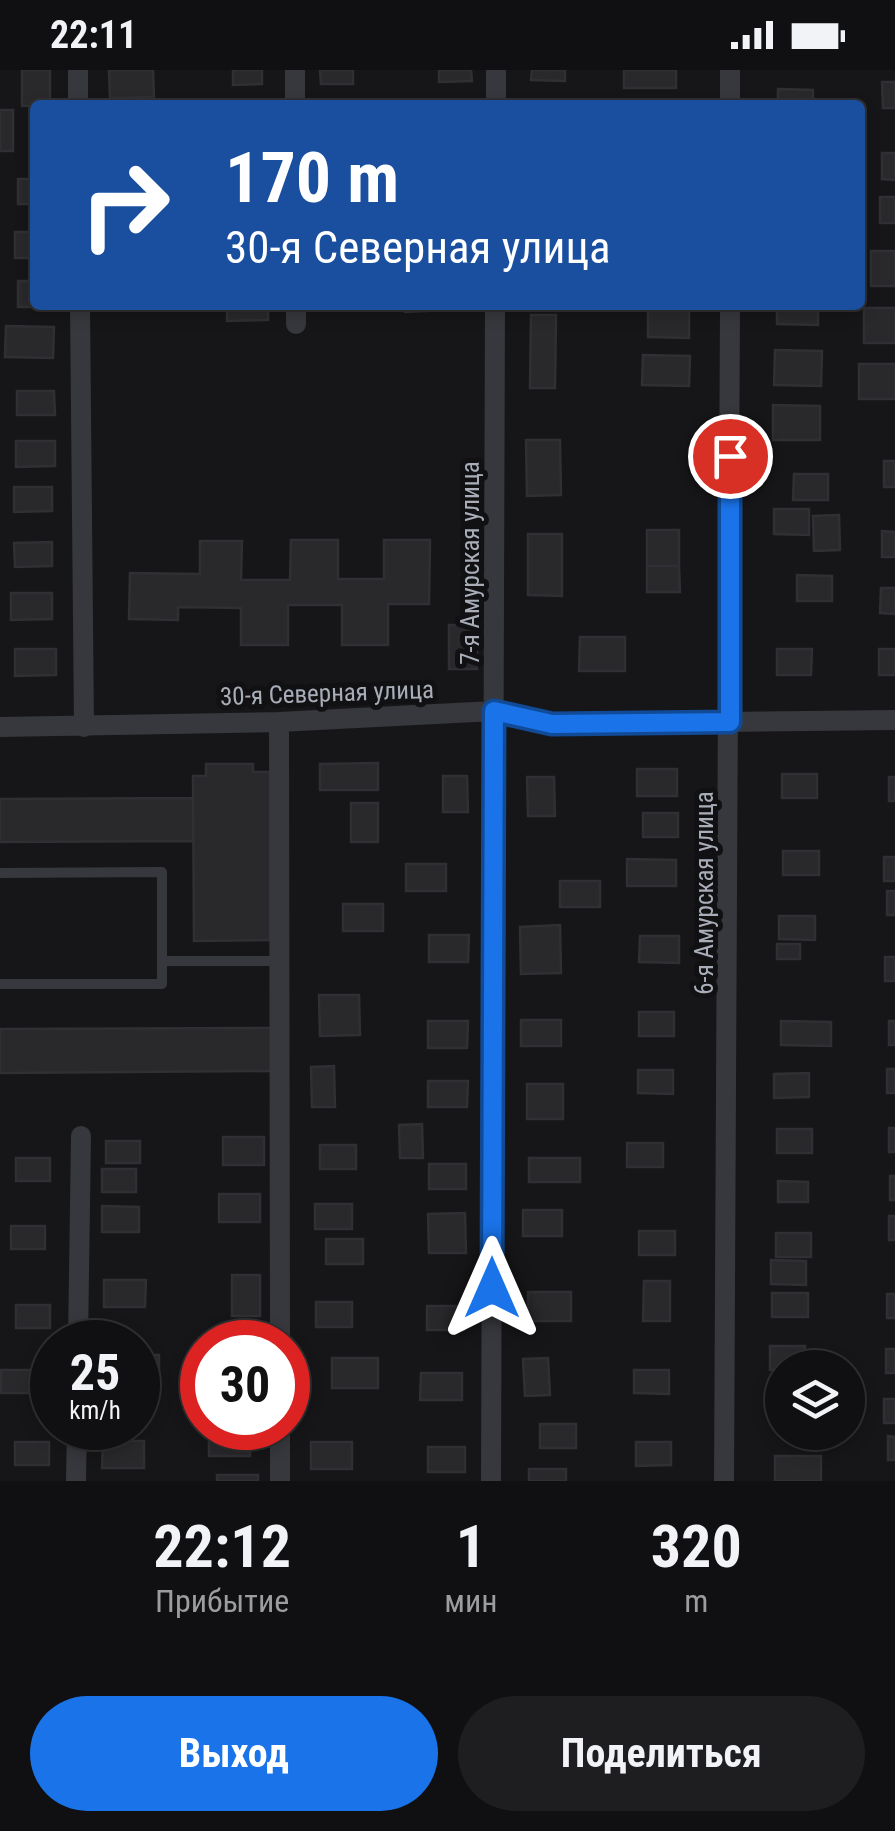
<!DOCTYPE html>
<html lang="ru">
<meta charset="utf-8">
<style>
:root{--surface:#101012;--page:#1e1e20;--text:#f1f3f6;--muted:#9c9d9f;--line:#303032;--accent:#1a73e8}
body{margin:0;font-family:"Roboto Condensed",sans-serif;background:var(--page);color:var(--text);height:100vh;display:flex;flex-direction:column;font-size:38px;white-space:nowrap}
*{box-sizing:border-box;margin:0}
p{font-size:32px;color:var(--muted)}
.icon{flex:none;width:55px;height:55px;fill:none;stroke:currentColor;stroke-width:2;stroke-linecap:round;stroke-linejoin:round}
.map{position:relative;height:1411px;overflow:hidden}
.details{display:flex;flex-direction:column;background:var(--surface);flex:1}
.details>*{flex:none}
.guide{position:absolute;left:30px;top:30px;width:835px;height:210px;border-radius:10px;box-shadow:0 5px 15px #0003,0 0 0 2px var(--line);background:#1a4fa0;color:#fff;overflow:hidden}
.controls{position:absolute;left:765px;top:1280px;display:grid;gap:20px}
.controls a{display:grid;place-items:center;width:100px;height:100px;border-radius:50%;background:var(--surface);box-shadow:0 5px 15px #0003,0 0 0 2px var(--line);font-size:50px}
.speed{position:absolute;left:30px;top:1250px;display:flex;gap:20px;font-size:50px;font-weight:700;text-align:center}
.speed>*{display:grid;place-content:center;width:130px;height:130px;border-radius:50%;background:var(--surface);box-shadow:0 5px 15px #0003,0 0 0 2px var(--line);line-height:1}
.speed small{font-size:25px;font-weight:400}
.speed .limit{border:15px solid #d22;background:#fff;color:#111}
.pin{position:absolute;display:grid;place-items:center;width:85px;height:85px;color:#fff;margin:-42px;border:5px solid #fff;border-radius:50%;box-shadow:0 2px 10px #0007}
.me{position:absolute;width:110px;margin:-55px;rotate:0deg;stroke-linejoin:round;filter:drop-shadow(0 0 8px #0008)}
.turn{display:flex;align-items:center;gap:35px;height:210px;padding:0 30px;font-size:45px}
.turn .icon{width:130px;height:130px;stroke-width:2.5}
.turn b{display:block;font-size:70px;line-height:85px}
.eta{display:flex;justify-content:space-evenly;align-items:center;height:170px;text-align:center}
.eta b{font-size:60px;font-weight:700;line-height:70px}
.primary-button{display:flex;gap:20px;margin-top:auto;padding:20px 30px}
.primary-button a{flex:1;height:115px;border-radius:60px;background:var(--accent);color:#fff;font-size:40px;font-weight:700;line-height:115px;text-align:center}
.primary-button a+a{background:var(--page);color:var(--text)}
.status{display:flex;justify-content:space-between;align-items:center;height:70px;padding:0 50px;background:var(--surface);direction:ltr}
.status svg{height:28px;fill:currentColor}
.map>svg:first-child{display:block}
</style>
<div class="status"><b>22:11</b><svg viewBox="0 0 49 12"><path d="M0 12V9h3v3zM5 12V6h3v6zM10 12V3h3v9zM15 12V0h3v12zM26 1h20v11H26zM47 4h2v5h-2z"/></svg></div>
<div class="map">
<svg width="895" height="1411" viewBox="0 0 895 1411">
<rect width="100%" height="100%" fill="#161618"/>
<path fill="#29292c" stroke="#303034" stroke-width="2.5" d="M22,0H50V35L22,36Z
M109,0H153L154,27L110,28Z
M233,0H262V14L233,15Z
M320,0H353V14H321Z
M439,0H471L472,11L439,12Z
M532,0H565V11L531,10Z
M624,0H676V18H624Z
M882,12H895V38H883Z
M778,19L813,20V35H778Z
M0,40H13V81H0Z
M882,83H895V110L882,109Z
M18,109H35V134H18Z
M880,127H895V153H880Z
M15,162H35V188H15Z
M871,181H895V216H871Z
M18,211H35V235L58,237H18Z
M227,235H268V250L227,251Z
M405,235H446V240L405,242Z
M777,235H818V255L777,254Z
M864,238H895V273H864Z
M648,241H689V268L648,267Z
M531,245H556L555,318H530Z
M6,256L54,257L53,288L5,287Z
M775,280L822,281L821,316L774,315Z
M643,285L690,286L689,316L642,315Z
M859,294H895V329H859Z
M17,321H54L55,345H17Z
M773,335L820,336V370H773Z
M526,370H560L561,425L527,426Z
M16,371H55V396L16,397Z
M884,391H895V417H884Z
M794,404H828V430H793Z
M14,417H52V441L14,442Z
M774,439H809V465L774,464Z
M839,445L840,480L814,481L813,446Z
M647,460H679V496H647Z
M882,461L895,462V487H882Z
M528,464H562V526L528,525Z
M291,470H338V509H384V470H430L429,534H388V575H342V535H288V575H241V538L178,537V550L129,549L130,503L200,504V471H242L241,510H290Z
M52,472V496L15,497L14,473Z
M647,496H679L680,522H647Z
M797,505L832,506V531H797Z
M881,518H895V544L880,543Z
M11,523H52V549L11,550Z
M449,555H477V599H449Z
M580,567H625V601H579Z
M15,579H56V605L15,606Z
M777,579H812L811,605H777Z
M879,579H895V605H879Z
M378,693V720H320V694Z
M206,694H253V702H270V870L194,871L193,706H206Z
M637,699H677V726H637Z
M782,704H817V728H782Z
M443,706H467L468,742H443Z
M527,707H554L555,746H528Z
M889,707H895V731H889Z
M193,728V771L0,772V729Z
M351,733H378V772H351Z
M643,743H678V767H643Z
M783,781H819V805H783Z
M884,787H895V811H884Z
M627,789L676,790V816H627Z
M406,794H446V821H406Z
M560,811H600V837H560Z
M887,821H895V845H887Z
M343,834H383V861H343Z
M779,846H815V870L779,869Z
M560,855L561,903L521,904L520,857Z
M429,865H469L468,892H429Z
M640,866H679V893L639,892Z
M777,874H800V889H777Z
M885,887H895V911H885Z
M319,925H359L360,965L320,966Z
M639,942H674V966H639Z
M521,950H561V976H521Z
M428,951H468L467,978H428Z
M781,951L831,952V976L781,975Z
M889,951H895V975H889Z
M272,958V1001L0,1003V959Z
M334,996L335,1037H312L311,997Z
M887,999H895V1023H887Z
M638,1000H673V1024L638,1023Z
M809,1003V1027L774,1028V1004Z
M428,1011H468L467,1037H428Z
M527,1014H563V1049H527Z
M422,1054L423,1088H400L399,1055Z
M889,1058H895V1082H889Z
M777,1059H812V1083H777Z
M223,1067H264V1095H223Z
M106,1071H140V1093H106Z
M627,1073H663V1097H627Z
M320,1075H356V1099H320Z
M16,1088H50V1111H16Z
M529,1088H580V1112H529Z
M429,1094H466V1119H429Z
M102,1099H136V1122H102Z
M890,1106H895V1130H890Z
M778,1111L808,1112V1132H778Z
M219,1124H260V1152H219Z
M315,1134H352V1159H315Z
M102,1136L139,1137V1162H102Z
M523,1140H562V1166H523Z
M465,1143L466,1183H429L428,1144Z
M889,1146H895V1170H889Z
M11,1156H45V1179H11Z
M639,1161H675V1185H639Z
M776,1163H811V1187H776Z
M326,1169H363V1194H326Z
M771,1190L806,1191V1215L771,1214Z
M232,1205H260V1246H232Z
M104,1210H146L145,1237H104Z
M644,1211H670V1251H643Z
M528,1222H571V1251H528Z
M772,1223H808V1247H772Z
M887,1224H895V1248H887Z
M316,1232H352V1257H316Z
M16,1235H50V1258H16Z
M427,1236H464V1260H427Z
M770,1276H805V1298L770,1300Z
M886,1279H895V1303H886Z
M138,1285H159V1312H138Z
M332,1288H378V1318H332Z
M548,1288L550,1325L525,1326L523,1289Z
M1,1300H48V1323H1Z
M634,1300H669V1324L634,1323Z
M421,1303H462V1330H420Z
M884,1329H895V1353H884Z
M774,1333H782V1357H774Z
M540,1354H576V1378H540Z
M209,1358H250V1386H209Z
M888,1366L895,1367V1390H888Z
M103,1371H144V1398H102Z
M15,1372H49V1395H15Z
M311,1372H352V1399H311Z
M636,1372H671V1395L636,1396Z
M428,1377H465V1402H428Z
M775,1386H821V1411H775Z
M529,1399H566V1411H529Z
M217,1405H258V1411H217Z"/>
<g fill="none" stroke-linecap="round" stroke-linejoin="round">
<path stroke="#37383d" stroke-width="10" d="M0,803L162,802V891
M0,914H162V891H280"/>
<path stroke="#37383d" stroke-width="20" d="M78,0V35
M295,0V35
M730,0V35
M496,35V0
M80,235L84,657
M296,235V254
M279,652L280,1272
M0,657L279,652L494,641L553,654L895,650
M78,1272L81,1066
M280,1358V1411
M76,1411L77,1358
M491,1411L495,235
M724,1411L730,235"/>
</g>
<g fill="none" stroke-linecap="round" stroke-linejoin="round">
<g stroke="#114b97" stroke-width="25">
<path id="route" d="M492,1218L494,641L552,654L730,652V386"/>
</g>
<use href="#route" stroke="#1a73e8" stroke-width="18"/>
</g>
<g text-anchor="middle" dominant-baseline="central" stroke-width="10" stroke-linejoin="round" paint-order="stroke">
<g font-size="25" fill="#a8adb8" stroke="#111113">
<text transform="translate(470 493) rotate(-90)">7-я Амурская улица</text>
<text transform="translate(327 623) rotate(-2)">30-я Северная улица</text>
<text transform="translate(704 823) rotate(-90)">6-я Амурская улица</text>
</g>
</g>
</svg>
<div class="controls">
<a><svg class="icon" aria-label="layers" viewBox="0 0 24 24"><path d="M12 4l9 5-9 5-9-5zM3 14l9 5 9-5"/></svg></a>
</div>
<div class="speed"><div>25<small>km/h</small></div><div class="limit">30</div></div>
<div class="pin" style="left:730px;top:386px;background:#d93025"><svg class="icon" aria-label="arrive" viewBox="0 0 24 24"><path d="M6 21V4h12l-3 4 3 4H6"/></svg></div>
<svg class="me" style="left:492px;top:1218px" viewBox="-20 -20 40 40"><path d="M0-17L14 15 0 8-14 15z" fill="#1a73e8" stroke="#fff" stroke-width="4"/></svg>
<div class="guide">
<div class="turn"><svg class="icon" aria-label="right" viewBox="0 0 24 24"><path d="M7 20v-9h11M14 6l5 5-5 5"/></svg><div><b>170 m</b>30-я Северная улица</div></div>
</div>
</div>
<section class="details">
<div class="eta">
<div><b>22:12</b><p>Прибытие</p></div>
<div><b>1</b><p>мин</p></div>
<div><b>320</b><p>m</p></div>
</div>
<div class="primary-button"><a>Выход</a><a>Поделиться</a></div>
</section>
